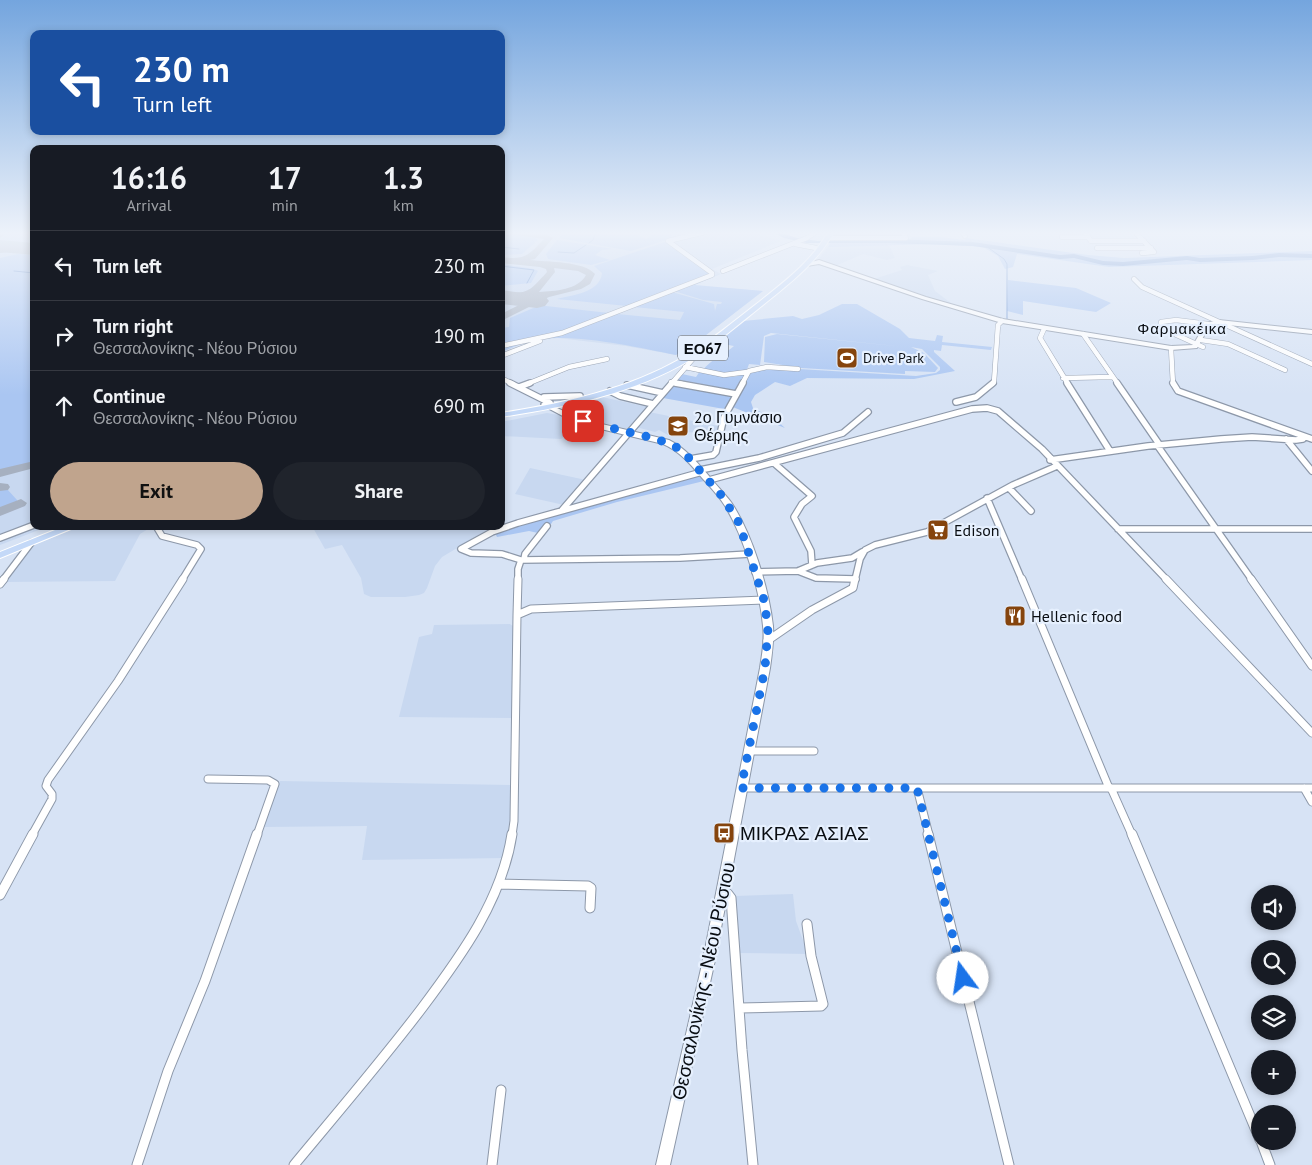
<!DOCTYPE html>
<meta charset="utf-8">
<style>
:root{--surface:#171b24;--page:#20242c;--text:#f1f3f6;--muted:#9ea1a6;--line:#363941;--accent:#c0a48d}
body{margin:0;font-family:"PT Sans",sans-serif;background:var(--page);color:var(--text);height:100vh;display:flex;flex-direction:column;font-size:19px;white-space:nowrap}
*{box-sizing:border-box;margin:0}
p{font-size:16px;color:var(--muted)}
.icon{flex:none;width:28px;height:28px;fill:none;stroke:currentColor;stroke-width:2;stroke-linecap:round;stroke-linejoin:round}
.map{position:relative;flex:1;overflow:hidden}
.side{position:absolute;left:30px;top:145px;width:475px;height:385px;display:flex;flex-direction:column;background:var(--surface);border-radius:10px;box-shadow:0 2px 8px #0003}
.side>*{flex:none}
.top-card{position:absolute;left:30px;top:30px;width:475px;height:105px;border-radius:10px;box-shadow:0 2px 8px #0003;background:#1a4fa0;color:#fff;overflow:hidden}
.controls{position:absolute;left:1251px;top:885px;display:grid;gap:10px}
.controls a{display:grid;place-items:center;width:45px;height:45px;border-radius:50%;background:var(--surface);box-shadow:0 2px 8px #0003;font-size:25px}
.pin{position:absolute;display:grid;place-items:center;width:42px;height:42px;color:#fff;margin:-21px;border-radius:10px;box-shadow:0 2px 8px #0006}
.me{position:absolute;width:55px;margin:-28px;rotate:346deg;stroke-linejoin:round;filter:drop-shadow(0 0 4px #0008)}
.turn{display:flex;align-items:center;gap:18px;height:105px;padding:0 20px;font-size:22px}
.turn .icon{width:65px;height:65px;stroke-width:2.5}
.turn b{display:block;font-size:35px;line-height:42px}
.eta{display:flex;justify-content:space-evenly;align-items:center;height:85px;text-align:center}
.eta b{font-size:30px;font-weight:600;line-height:35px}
.action{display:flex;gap:10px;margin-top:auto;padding:10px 20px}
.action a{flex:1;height:58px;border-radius:30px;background:var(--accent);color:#111;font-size:20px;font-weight:600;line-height:58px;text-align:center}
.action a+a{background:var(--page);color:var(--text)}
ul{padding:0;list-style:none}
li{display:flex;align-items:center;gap:15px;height:70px;padding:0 20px;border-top:1px solid var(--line)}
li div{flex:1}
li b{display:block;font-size:19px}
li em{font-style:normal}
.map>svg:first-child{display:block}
</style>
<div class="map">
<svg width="1312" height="1165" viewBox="0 0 1312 1165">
<rect width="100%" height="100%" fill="#d7e3f5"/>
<path fill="#c8d8f0" d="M0,232H34V526H49L0,545Z
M501,232H752L781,241L712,269L721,274L695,284L696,286L763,291L697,342L676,355L626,346L558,338L532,341L501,352Z
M835,232H902L905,237L832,238Z
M856,245H889L895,258L887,260L863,254L835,266L818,260L828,247Z
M907,265L938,271L928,275L935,291L955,306L874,279L902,270L900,267Z
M602,397L648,407L628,429L591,420L577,415L578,412Z
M649,412L718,426L716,433L674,432L668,435L659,430L655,432L636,427Z
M547,413L559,415L581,424L561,439L501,436V422Z
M530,468L586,480L564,505L515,494Z
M81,526H153L140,534L115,581L5,582L32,546Z
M312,526H494L442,557L435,566L427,588L424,593L419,595L405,597H371L364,594L361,578L342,545L325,549Z
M510,624L514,627L513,718L399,717L419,637L432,634L434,625Z
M280,781L511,785V823L505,858L362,860L367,826L263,827Z
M793,894L796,921L808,954L738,953L735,896Z"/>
<path fill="#aac6f2" d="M565,232H634L632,233L646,239L652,236L647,233L673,232L670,239L631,251L559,238Z
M501,234L535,237L538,240L522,254L501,255Z
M912,237H940L965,240L966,238L1088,255L1124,258L1312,251V260L1109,267L1017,254L1013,267L1005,269L998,256L983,247L937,244L828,247L833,239L909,240Z
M557,240L613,249L602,250L595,255L610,260L591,265L548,259L546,254Z
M665,242L668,243L710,272L709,275L627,306L557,299C572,295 600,293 602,273L594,266Z
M18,254L34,255V463L0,471V258Z
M501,264L534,269L538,271L531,283L501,286Z
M720,274L695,285L763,291L697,342L676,355C634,347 576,333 534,340C523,342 512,348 501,352V347L518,342L555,337L617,314L680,320L684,312L634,307L672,292L714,304L715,311L717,304H721L722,302L703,300L674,291Z
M1008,280L1076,288L1111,303L1096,312L1023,301V315L1007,311Z
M842,304H857L900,329L909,338L935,341L937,335L943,336L942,342L992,347L991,350L942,345L941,351L934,350V352L955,371L914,379L807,378L790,386L775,382L755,395L751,402L753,408L775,419L785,428L730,406C748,373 743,370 782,368L916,376L936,373L940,370V367L922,349L911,347L924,353L938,368L935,372L905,371V374L801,368L764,362L765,337L777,334L905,347L771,333L764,336L760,365L749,364L746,372L733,376L703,370C710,360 725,354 734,346L718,343L743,321L793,316L802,319L819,315Z
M538,306H546L609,313L552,335L501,345V328L509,327L510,318Z
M700,371L734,377L745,374L734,393L676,382L682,374L696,377Z
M674,384L735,395L724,409L663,398Z
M699,476L704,481L617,502L553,521L551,524H545L538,533L529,531L497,537L496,535L497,531Z
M0,488L7,489L17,500V504L9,508H0Z"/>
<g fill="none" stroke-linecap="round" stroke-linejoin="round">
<path stroke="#668fcf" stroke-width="1" d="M589,243L593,240L596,232
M986,246L1004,259L1007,264V320
M501,247L519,249
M558,252L574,253L586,245
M501,266L534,270L527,283
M14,271L34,273"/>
<path fill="#668fcf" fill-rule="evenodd" d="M772,232H779L797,238L818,241L890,239L973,242L1060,255L1074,254L1103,261L1123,262L1187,256L1200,258L1253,256L1279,253L1312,254V258L1279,257L1253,260L1200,262L1187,260L1123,266L1103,265L1074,258L1060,259L973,246L890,243H807L784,238Z"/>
<path fill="#a6b0c0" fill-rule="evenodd" d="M0,232H7L0,238Z
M506,232L543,233L553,238L535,259L530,260C547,262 584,261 595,274L590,284L581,289L549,297L501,321V314L533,298L501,299V293C529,293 528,293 547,272L546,269L540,267L501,263V257C525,260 528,256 544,239L510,234ZM554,268L578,271L586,275C578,290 555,291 539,292L555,272Z
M19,245L23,248L22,250L0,253V247Z
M34,461V468L0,477V469Z
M0,483L8,484L10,487L8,490L0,491Z
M21,499L27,503L25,506L0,516V507Z"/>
<path fill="#a6b0c0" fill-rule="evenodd" d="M0,240L34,243V255L0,252Z
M501,290L545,296L549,301L545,306L537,308L501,304Z"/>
<g stroke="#8d98a9" stroke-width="5.5">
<path id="street-far3" d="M962,232L965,236
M1084,232L1091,241H1144
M1135,232L1154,252L1142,253
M1062,237H1088
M828,238H906L903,232
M795,244L816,248
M1097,248H1151
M723,271L807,238L816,232
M1134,279L1142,287L1312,364
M1044,329L1040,338L1068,384
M1083,334L1118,384
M1201,340L1228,344L1285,370
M501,346L562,333L712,275V273L668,241L705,232
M1203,347L1170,332L1161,325V322L1176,320L1208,324
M1171,348L1173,384
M501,356L540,341
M685,367L724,375L747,372
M501,378L513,384
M1063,378L1112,377
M671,382L682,384
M527,384L569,367L607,359
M671,384L698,353
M742,384L749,371L767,367L798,369
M992,384L994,382L998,325L1002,321"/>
</g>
<g stroke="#8d98a9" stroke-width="8">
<path id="street-far2" d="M510,383L550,403
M675,383L736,394
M1067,383L1110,451
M1117,383L1159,444
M1173,383L1178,391L1312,439
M627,385L663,393
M519,387L530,383
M610,391L620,396L653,404
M544,397L580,396
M956,402L976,397L993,383
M1286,439L1312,471
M1157,445L1252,580
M690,459L713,455L716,452L724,417L743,383
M1050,460L1148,446L1221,439L1252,437L1296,440L1303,439L1304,437
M775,464L812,496L802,504L794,517L811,551L812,565
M700,470L759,458L843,433L868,412
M702,472L518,523L492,532L461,549L471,553L502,554L521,560L680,558L750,554
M709,480C797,457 884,432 972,409L987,408L998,411L1042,449L1167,580
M1009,488L1031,511
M987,498L1022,580
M562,510L672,383
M156,526L162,536L197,545L201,549L182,580
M1118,529H1312
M0,538L34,525
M524,559L525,554L547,526
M798,571L816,578L856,579
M755,572L798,571L817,563L852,558L862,552
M3,580L31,543
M518,580V569L521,560
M855,580L860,559L865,550L875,545L927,532L1013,485L1057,466"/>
</g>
<g stroke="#8d98a9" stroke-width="9">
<path id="street-far1" d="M1022,579L1109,788
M1166,579L1312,733
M1251,579L1312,666
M0,584L4,579
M517,615L518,579
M767,641L812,610L853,588L855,579
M748,751H814
M208,779L268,780L275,784L257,835
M741,788H1312
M917,788L929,835
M1111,788L1132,835
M1304,788L1312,802
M32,835L52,799V794L46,786L48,780L118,681L183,579
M512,835L514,821L517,615L531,609L764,600"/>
</g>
<g stroke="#8d98a9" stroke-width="11">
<path id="street" d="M928,834L1009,1165
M1132,834L1260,1140
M499,884L588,886L591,888L590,908
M722,893L728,894L731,898L742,1050L753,1165
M0,895L33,834
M740,1008L821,1006L823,1004L811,956L807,924
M1261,1141L1270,1165
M137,1165L168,1071L205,981L257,834
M294,1165C337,1113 381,1062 422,1008C461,956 502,900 512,834
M492,1165L501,1090"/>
</g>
<g stroke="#8d98a9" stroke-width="2">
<path id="secondary" d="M819,260L926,297L1003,319L1171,346L1193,345L1206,323L1219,320L1312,330V334L1219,324L1210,325L1197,348L1171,350L1002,323L922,299L819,264L807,266L804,264Z
M544,402L581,419L669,440C685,448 697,462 709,476C716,485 724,493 731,502C752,533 769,589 773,626C774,640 772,654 770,668L715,960L670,1165H656L703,960L760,668C762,654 765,640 763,626C760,590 744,537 725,506C719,496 711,488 703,479C691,465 680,451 663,444L576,423L542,405L541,404Z"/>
</g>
<g stroke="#fff" stroke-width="2">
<path id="primary" d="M828,232H834C817,263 790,283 763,305C739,324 716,344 690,360C633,394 566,407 501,417V413C564,403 626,390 682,358C710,342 734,321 759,302C785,281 811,262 828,232Z
M65,526H78L0,558V552Z"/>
</g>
<use href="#street-far3" stroke="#fff" stroke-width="4.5"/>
<use href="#street-far2" stroke="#fff" stroke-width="5.5"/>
<use href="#street-far1" stroke="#fff" stroke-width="7"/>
<use href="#street" stroke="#fff" stroke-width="9"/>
<use href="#secondary" fill="#fff" fill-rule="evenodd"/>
<use href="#primary" fill="#c4d9f8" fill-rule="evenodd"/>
</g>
<linearGradient id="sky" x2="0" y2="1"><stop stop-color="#74a5de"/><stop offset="0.59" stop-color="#edf2fa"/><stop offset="1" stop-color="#edf2fa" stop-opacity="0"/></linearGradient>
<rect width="1312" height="395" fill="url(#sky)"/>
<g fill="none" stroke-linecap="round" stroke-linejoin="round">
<path stroke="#1a73e8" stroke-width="9" stroke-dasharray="0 16.2" d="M583,421L657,439L676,447L688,457L722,496L739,523L764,600L768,628L765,668L741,788H917L963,978"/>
</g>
<defs>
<g id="stadium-square" transform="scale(1.125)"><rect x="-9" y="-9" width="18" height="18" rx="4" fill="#85440d" stroke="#e6f0fe"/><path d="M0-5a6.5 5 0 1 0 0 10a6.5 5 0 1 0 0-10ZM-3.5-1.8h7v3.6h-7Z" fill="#fff"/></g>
<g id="school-square" transform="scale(1.125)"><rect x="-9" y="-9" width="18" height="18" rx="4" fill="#85440d" stroke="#e6f0fe"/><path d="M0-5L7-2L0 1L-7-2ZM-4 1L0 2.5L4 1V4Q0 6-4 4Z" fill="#fff"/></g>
<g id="supermarket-square" transform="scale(1.125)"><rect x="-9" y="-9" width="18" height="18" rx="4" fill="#85440d" stroke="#e6f0fe"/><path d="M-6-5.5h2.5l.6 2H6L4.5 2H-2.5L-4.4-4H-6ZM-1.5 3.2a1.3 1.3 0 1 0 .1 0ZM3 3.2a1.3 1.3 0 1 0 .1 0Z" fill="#fff"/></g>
<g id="restaurant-square" transform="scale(1.125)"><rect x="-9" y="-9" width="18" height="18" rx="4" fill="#85440d" stroke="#e6f0fe"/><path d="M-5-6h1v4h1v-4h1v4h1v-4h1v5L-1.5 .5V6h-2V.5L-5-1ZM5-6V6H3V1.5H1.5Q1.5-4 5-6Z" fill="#fff"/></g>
<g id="bus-square" transform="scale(1.125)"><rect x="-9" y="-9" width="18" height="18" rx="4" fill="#85440d" stroke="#e6f0fe"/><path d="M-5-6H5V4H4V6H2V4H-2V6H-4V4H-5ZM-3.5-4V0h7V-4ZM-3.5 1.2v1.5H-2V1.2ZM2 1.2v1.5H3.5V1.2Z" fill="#fff"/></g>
</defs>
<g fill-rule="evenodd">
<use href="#stadium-square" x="847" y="358"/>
<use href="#school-square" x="678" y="426"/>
<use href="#supermarket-square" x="938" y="530"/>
<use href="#restaurant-square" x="1015" y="616"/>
<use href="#bus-square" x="724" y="833"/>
</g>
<g text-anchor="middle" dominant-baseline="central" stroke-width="4.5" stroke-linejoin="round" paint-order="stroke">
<g font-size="14" fill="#090d12" stroke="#e6f0fe" text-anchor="start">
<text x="863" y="358">Drive Park</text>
</g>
<g font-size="15" letter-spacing="1" fill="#090d12" stroke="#e6f0fe">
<text x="1182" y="328">Φαρμακέικα</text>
</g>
<rect fill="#e6f0fe" stroke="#4b5159" stroke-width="1" x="678" y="335.5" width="50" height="25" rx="4"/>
<g font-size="15" font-weight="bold" fill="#090d12">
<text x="703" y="348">ΕΟ67</text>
</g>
<g font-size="16" fill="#090d12" stroke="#e6f0fe" text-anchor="start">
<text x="694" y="417">2ο Γυμνάσιο<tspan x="694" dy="18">Θέρμης</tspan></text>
<text x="954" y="530">Edison</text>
<text x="1031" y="616">Hellenic food</text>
</g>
<g font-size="19" fill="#090d12" stroke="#e6f0fe" text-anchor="start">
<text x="740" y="833">ΜΙΚΡΑΣ ΑΣΙΑΣ</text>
</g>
<g font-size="19" fill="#090d12" stroke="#e6f0fe">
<text transform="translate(703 981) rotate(-78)">Θεσσαλονίκης - Νέου Ρύσιου</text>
</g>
</g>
</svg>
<div class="controls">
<a><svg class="icon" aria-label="sound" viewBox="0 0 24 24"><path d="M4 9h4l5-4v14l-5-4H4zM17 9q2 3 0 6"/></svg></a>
<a><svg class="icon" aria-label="search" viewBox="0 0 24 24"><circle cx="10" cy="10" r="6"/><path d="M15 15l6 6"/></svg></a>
<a><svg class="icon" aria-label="layers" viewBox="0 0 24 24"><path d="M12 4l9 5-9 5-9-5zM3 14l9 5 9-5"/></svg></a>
<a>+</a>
<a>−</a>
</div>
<div class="pin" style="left:583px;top:421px;background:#d93025"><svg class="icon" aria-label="arrive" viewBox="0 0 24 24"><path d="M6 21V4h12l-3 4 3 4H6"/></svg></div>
<svg class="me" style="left:963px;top:978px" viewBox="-20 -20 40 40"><circle r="19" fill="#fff"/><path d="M0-13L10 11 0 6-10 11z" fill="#1a73e8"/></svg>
<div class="top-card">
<div class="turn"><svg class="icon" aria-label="left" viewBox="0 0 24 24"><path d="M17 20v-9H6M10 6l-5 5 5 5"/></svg><div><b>230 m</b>Turn left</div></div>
</div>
<section class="side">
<div class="eta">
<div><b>16:16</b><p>Arrival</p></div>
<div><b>17</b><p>min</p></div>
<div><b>1.3</b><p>km</p></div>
</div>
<ul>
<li><svg class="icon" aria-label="left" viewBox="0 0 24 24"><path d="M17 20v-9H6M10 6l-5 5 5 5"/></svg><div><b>Turn left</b></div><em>230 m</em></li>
<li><svg class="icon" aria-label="right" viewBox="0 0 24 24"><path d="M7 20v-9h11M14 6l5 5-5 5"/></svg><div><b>Turn right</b><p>Θεσσαλονίκης - Νέου Ρύσιου</p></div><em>190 m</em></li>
<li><svg class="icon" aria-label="ahead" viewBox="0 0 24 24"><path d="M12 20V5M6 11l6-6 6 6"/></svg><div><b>Continue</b><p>Θεσσαλονίκης - Νέου Ρύσιου</p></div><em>690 m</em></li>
</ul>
<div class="action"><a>Exit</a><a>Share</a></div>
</section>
</div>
